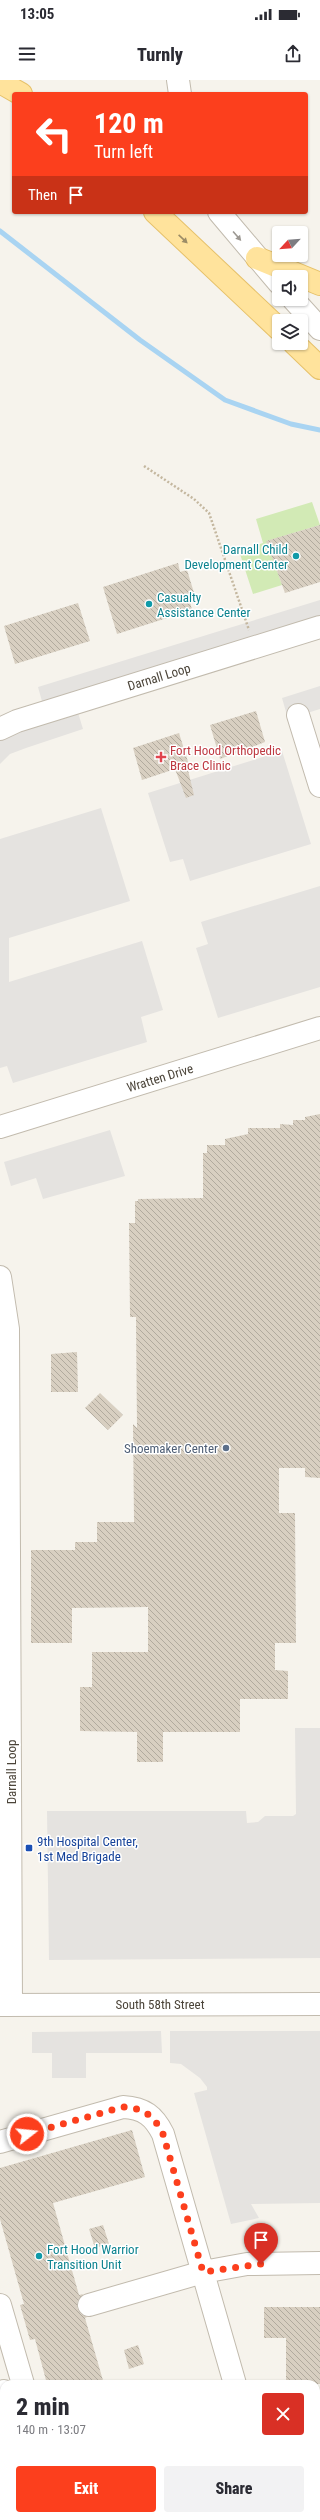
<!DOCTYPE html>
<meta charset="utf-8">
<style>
:root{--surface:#fff;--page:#f2f2f3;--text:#2b2b33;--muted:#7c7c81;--accent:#fc3f1d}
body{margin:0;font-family:"Roboto Condensed",sans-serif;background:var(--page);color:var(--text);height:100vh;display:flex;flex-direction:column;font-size:15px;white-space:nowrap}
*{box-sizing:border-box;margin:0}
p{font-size:13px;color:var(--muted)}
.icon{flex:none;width:22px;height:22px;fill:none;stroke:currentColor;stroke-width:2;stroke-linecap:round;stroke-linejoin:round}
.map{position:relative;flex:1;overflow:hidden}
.panel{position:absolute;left:0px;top:2300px;width:320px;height:140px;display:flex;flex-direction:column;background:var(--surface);border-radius:12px 12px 0 0;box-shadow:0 1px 3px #0004}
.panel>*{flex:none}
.hud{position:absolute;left:12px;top:12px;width:296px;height:122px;border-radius:4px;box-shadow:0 1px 3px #0004;background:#fc3f1d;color:#fff;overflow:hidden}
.needle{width:26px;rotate:244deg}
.tools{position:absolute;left:272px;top:146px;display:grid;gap:8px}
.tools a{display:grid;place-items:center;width:36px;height:36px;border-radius:4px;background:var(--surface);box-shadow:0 1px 3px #0004;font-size:20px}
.pin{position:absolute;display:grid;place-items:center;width:34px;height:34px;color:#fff;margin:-41px -17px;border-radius:50% 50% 50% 0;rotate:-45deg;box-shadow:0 0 4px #0007}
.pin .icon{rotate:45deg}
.me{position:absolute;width:44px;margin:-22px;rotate:74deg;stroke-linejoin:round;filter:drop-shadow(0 0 3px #0008)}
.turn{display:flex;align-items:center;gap:14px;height:84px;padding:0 16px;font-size:18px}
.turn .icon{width:52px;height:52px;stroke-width:2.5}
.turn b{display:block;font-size:28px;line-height:34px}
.then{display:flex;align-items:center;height:38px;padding:0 16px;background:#0003;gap:8px;font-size:15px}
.round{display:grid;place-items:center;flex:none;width:42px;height:42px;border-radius:4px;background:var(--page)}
.headline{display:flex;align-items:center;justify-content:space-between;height:68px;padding:0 16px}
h1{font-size:24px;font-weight:800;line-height:30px}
.action{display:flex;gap:8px;margin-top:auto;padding:8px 16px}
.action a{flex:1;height:46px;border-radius:4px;background:var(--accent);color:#fff;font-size:16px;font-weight:800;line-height:46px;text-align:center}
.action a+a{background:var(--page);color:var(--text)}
.status{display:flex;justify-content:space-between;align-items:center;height:28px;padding:0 20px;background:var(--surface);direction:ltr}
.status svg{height:11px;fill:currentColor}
header{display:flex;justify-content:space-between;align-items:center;height:52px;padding:0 16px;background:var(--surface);font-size:18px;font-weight:800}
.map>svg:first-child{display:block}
</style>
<div class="status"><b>13:05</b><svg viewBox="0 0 49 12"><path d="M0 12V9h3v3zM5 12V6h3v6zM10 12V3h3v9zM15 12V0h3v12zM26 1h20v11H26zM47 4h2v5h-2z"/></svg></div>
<header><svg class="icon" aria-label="menu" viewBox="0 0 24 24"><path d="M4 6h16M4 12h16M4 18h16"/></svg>Turnly<svg class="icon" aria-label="share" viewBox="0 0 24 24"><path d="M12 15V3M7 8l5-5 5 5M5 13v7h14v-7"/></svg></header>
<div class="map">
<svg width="320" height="2440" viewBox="0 0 320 2440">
<defs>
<pattern id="grass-dots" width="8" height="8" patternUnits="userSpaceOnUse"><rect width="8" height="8" fill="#d2eab5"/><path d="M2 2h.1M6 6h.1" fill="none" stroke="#b6ca9c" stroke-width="1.8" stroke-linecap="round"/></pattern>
<pattern id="building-back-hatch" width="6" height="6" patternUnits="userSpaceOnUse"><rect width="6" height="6" fill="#d8cfc1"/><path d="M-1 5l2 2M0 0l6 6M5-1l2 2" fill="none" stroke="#b1aa9e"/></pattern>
</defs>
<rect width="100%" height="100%" fill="#f6f3ec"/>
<path fill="url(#grass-dots)" d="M316,2390L320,2394V2440H68L82,2436H316Z"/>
<path fill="#d2eab5" d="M312,422L320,445L267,461L282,505L253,514L239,471L263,463L256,439Z"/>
<path fill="#e5e3e0" d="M320,520V547L75,623L83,649L26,668L10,674L0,684V649L45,632L38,607Z
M320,606V629L288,639L282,618Z
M282,671L311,764L190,801L183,779L170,782L148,713Z
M101,728L130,821L9,858V902L142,861L163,930L141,937L147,962L13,1003L7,986L0,988V759Z
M320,806V907L218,938L196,868L208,864L201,842Z
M110,1050L125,1096L43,1119L36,1098L11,1106L4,1082Z
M295,1648H320V1878L49,1880L47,1731H246L247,1743L258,1742L265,1736H293L296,1734Z
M161,1951L162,1973H86V1998H52V1973H32V1952Z
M170,1951H320V2123L251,2124L259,2138L231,2144L194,2013L207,2010V2007L200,1998L181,1984L170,1983Z"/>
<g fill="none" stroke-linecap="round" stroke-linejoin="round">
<path stroke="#a9d4f2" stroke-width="5" d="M0,151L140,260L225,320L291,344L320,350
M316,2383H320
M54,2440L67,2436"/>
</g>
<path fill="url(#building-back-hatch)" d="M320,445V502L285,513L266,461Z
M178,483L180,492L187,490L195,516L189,518L192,530L117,554L103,507Z
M78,523L90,561L15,584L4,546Z
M256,631L265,662L220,679L210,645Z
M179,653L189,685L187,686L194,715L186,718L175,689L142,700L133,668Z
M320,1034V1398L305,1397V1388H279V1433H295L296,1563H275V1590L288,1591V1619H240V1652H163V1682H137V1652L80,1651V1607H92V1572H148V1527L72,1528V1563H31V1470H75V1462H97V1442H134L133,1344L137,1348L136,1237H130L129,1143H135V1121H138V1119L203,1118V1073H207V1065H225V1059L248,1054V1048H280V1044L293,1045V1040H305V1037Z
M77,1272L78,1312H51V1274Z
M100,1313L123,1335L108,1350L85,1328Z
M132,2050L145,2097L53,2123L79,2215L83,2214L77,2222V2228L81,2234L87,2237L85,2238L104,2304H47L35,2259L30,2260L20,2225L24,2224L0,2139V2088Z
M103,2145L109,2164L95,2168L89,2149Z
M264,2227H320V2304H286V2258H264Z
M138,2265L144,2284L129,2289L124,2270Z"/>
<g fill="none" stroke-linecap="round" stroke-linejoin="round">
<g stroke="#c2bbae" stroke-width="24">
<path id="minor" d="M178,0L180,14
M219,132L279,203
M293,219L320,249
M298,635L320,706
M0,649L17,641L320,547
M0,1047L320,948
M0,1197L8,1249L11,1924
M0,1925L320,1924
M0,2062L123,2027C144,2028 154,2036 163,2054L235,2304
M0,2225L23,2304
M89,2225L203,2192L247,2184L320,2183
M0,2312L4,2311
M316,2351H320"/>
</g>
<g stroke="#e6c16a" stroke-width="24">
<path id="major" d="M0,2L21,14
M155,132L279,249
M257,178L320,204
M294,263L320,288"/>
</g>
<path stroke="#c4b79f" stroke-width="2.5" stroke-dasharray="2 2" stroke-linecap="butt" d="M144,386L194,419L209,433L249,550"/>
<use href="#minor" stroke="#fff" stroke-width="22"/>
<use href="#major" stroke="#ffe39c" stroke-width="22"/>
</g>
<defs><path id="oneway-solid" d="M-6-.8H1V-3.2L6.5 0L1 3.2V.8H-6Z"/></defs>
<use fill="#9c9892" href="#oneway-solid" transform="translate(237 156) rotate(49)"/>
<use fill="#9c8c66" href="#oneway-solid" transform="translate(183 159) rotate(43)"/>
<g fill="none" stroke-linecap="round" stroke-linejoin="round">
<path stroke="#fc3f1d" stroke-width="7" stroke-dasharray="0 12.6" d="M27,2054L123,2027C144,2028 154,2036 163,2054L203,2192L261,2184"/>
</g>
<g fill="#0f9aa8" stroke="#fff" stroke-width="1.5">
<circle cx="296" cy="476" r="4"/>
<circle cx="149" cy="524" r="4"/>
<circle cx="39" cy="2176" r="4"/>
</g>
<path fill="#e0444e" stroke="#fff" stroke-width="1.5" d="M159 671h4v4h4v4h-4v4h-4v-4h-4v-4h4z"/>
<circle fill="#5c6f8a" stroke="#fff" stroke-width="1.5" cx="226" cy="1368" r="4"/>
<rect fill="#1a4fb4" stroke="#fff" stroke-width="1.5" x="25" y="1764" width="8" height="8" rx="2"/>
<g text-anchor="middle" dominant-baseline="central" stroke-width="3" stroke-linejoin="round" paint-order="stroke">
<g font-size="13" fill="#0d838f" stroke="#fff" text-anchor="start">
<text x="288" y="469" text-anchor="end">Darnall Child<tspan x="288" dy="15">Development Center</tspan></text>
<text x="157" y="517">Casualty<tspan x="157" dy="15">Assistance Center</tspan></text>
<text x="47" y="2169">Fort Hood Warrior<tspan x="47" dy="15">Transition Unit</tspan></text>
</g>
<g font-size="13" fill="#4b4439" stroke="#fff">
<text transform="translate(159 597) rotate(-17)">Darnall Loop</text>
<text transform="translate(160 998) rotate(-17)">Wratten Drive</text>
<text transform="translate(11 1692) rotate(-90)">Darnall Loop</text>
<text x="160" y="1924">South 58th Street</text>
</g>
<g font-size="13" fill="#be3a42" stroke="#fff" text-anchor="start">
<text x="170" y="670">Fort Hood Orthopedic<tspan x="170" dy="15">Brace Clinic</tspan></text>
</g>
<g font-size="13" fill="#4e5e75" stroke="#fff" text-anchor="end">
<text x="218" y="1368">Shoemaker Center</text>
</g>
<g font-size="13" fill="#164399" stroke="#fff" text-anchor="start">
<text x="37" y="1761">9th Hospital Center,<tspan x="37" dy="15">1st Med Brigade</tspan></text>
</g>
</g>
</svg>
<div class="tools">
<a><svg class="needle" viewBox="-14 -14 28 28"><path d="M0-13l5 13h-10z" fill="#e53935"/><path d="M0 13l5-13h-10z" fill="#7c7c81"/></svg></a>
<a><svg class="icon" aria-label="sound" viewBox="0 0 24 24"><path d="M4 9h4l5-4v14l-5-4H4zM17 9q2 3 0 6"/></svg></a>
<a><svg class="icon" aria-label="layers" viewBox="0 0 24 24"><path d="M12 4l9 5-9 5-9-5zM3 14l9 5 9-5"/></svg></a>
</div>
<div class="pin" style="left:261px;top:2184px;background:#d93025"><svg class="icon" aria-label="arrive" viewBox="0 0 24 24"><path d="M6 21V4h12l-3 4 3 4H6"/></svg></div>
<svg class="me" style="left:27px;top:2054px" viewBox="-20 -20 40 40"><circle r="17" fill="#fc3f1d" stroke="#fff" stroke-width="3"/><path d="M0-11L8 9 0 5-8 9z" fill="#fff"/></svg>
<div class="hud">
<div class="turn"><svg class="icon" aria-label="left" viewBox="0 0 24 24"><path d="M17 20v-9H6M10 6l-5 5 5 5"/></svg><div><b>120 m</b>Turn left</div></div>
<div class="then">Then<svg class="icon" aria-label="arrive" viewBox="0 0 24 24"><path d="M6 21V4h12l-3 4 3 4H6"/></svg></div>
</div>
<section class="panel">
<div class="headline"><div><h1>2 min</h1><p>140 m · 13:07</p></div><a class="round" style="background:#d93025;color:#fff"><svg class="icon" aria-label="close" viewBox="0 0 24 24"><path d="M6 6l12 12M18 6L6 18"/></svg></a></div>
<div class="action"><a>Exit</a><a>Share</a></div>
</section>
</div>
